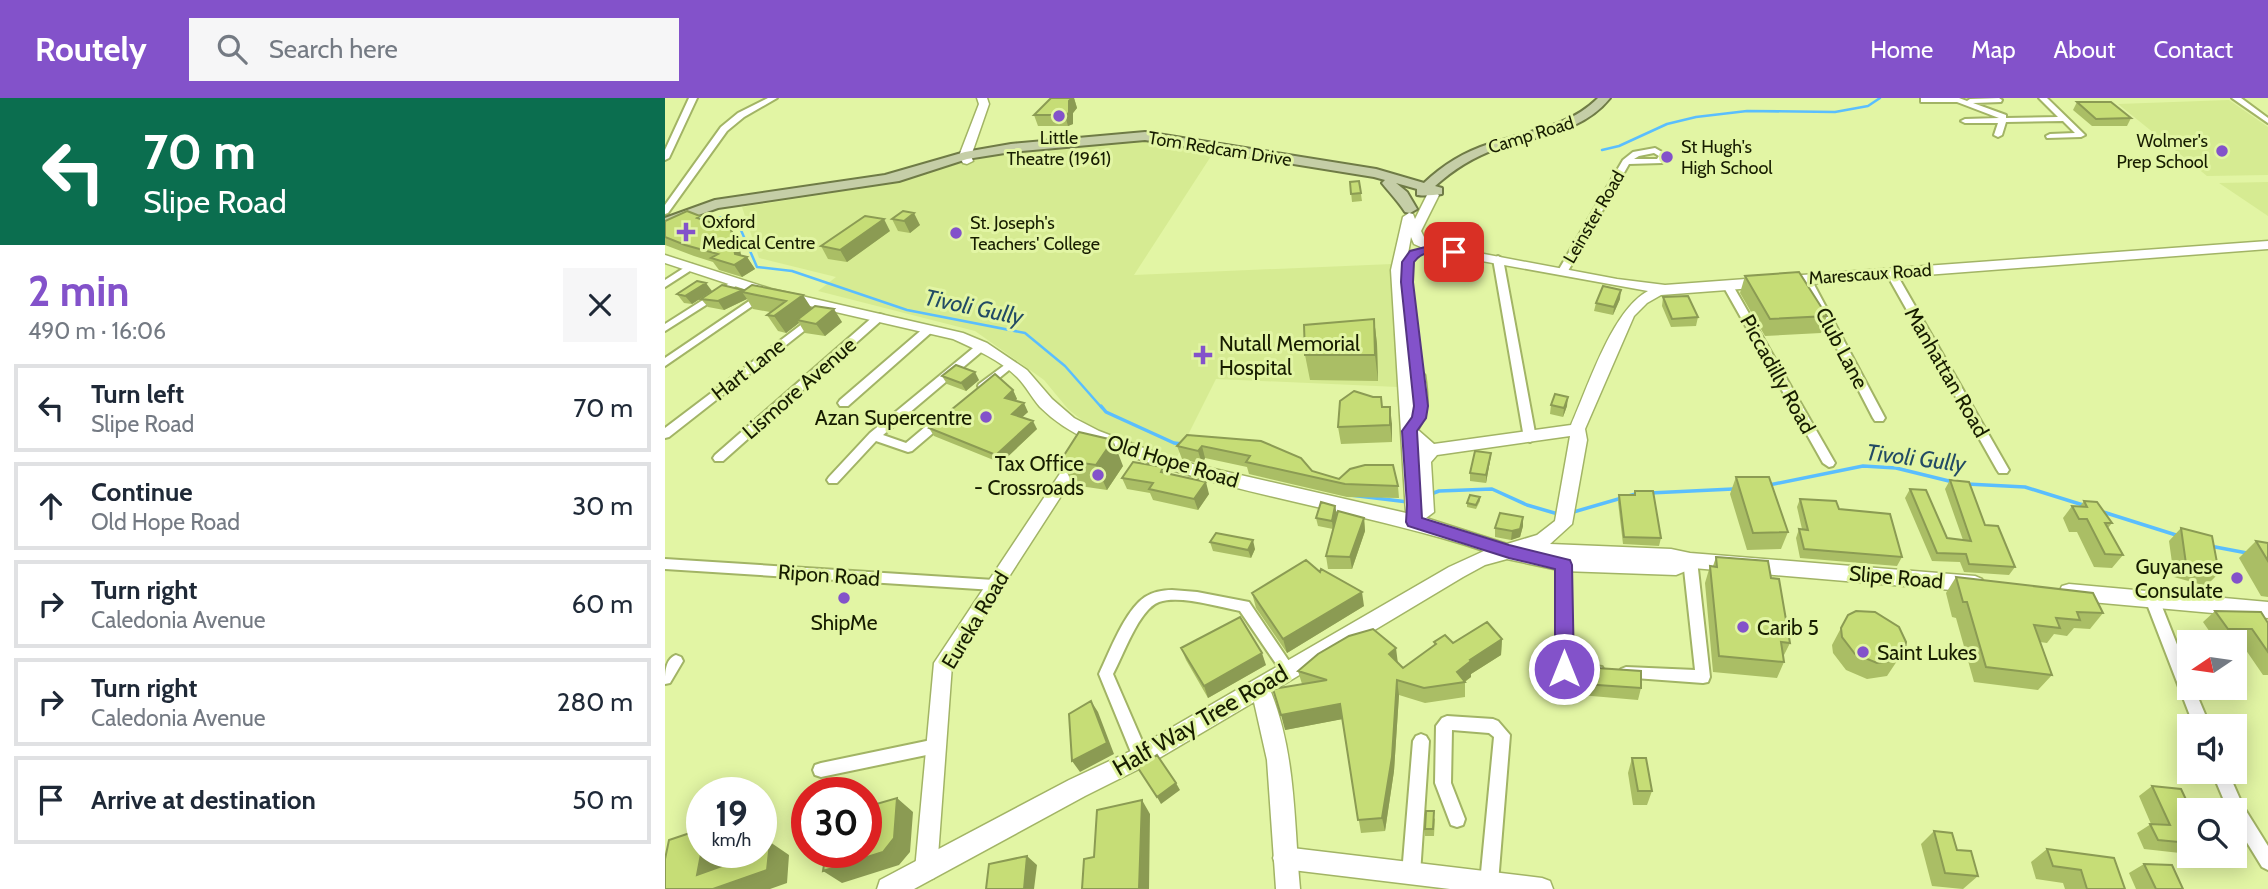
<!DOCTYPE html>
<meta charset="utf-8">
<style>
:root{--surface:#fff;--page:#f6f6f7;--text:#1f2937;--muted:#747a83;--line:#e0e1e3;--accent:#8352ca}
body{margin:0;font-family:Cabin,sans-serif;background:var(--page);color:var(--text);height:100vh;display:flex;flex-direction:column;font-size:26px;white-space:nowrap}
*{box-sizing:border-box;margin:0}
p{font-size:23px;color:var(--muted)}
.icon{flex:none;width:38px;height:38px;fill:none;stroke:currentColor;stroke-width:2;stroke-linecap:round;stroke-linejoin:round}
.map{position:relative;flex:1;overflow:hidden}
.drawer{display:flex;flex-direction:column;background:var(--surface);width:665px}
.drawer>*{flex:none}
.banner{background:#0b6e4f;color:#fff;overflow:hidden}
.needle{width:46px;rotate:257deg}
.controls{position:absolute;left:1512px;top:532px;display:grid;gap:14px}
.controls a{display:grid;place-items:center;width:70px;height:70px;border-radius:0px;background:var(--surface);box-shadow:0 4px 18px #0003;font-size:35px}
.speed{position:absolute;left:21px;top:679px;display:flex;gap:14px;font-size:35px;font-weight:700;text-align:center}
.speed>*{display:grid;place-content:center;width:91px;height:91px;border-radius:50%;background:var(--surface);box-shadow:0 4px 18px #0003;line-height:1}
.speed small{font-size:18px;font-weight:400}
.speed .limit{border:10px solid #d22;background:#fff;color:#111}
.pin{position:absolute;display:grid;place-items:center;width:60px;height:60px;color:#fff;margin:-30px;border-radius:14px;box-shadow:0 4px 10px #0006}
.me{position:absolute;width:77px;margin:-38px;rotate:0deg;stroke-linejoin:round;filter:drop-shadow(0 0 5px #0008)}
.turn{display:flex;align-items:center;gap:24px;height:147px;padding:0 28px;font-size:32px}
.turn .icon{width:91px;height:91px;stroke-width:2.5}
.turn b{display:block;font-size:49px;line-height:60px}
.round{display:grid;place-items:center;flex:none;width:74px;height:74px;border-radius:0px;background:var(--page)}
.headline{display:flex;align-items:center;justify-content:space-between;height:119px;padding:0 28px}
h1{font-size:42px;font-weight:700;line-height:52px;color:var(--accent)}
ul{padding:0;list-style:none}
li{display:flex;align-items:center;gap:21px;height:88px;margin:0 14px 10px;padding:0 14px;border:4px solid var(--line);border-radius:0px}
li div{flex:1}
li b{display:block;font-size:26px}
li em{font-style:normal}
header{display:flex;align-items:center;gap:42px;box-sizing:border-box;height:98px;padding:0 35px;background:var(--accent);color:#fff}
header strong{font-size:33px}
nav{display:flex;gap:38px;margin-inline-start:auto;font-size:24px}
.search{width:490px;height:63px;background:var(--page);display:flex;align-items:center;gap:18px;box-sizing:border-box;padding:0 24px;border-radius:0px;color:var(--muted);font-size:26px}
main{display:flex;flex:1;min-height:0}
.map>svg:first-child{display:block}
</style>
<header>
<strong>Routely</strong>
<div class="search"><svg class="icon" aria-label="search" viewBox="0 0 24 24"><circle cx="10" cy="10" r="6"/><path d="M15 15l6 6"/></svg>Search here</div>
<nav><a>Home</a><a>Map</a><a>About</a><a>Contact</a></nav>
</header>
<main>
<section class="drawer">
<div class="banner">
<div class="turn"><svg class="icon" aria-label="left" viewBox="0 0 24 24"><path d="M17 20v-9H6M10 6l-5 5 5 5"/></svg><div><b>70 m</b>Slipe Road</div></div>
</div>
<div class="headline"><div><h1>2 min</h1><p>490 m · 16:06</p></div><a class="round"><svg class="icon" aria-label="close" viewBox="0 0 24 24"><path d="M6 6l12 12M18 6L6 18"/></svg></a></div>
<ul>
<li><svg class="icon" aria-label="left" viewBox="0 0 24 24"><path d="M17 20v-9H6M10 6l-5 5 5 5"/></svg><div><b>Turn left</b><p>Slipe Road</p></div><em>70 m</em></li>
<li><svg class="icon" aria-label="ahead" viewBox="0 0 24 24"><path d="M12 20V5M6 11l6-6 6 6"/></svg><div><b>Continue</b><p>Old Hope Road</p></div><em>30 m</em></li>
<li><svg class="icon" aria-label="right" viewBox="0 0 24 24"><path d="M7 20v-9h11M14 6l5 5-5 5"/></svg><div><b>Turn right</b><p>Caledonia Avenue</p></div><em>60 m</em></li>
<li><svg class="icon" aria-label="right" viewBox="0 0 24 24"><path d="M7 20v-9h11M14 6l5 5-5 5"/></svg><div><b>Turn right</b><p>Caledonia Avenue</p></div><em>280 m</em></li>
<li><svg class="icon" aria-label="arrive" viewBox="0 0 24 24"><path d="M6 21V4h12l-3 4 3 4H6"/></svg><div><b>Arrive at destination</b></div><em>50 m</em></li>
</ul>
</section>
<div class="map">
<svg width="1603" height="791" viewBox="0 0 1603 791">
<rect width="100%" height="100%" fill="#e2f5a4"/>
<path fill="#d6eb92" d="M1564,2L1603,29V77L1542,78L1453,6Z
M463,41L495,43L550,52L469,177L727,166L733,289L551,281L512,359L463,348L429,332L403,311L379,282L310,233L153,193L171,179L94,160L77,109L161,96L336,56Z
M1603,84V118L1554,85Z"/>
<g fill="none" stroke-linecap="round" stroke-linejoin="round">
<path stroke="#5abefe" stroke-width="2.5" d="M937,52L954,48L1002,26L1031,19L1082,13L1170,14L1203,8L1215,0
M34,121L60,119L72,123L92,169L127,173L242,212L360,235L400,268L437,310"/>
<path stroke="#5abefe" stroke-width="3.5" d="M436,308L441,314L509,345L517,346
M1302,386L1360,389L1418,407
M1104,387L1198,368L1231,370L1288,384
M985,395L1068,391
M766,396L774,393L827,391L862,407L893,416
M685,397L743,404
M1435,413L1511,437
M905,415L974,395
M1545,448L1582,455"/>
<g stroke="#a2b465" stroke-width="4">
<path id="minor" d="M24,0H32L4,60L0,62V52Z
M103,0H112L79,19L62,33L3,115L0,116V107L56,29L73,15Z
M1256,0H1294L1302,3L1305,1L1334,0L1337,2L1336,4L1308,5L1341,17V20L1393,19L1374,0H1382L1420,37L1416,39L1382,40L1381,38L1385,36L1410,35L1398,23L1341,24L1337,37L1333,39L1329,37L1333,25H1300L1296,23L1300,21L1334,20L1292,4H1256Z
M1567,0H1576L1603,20V25Z
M990,50L1002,57L997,65L964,66L903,173L898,176L895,175L893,173L958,62L968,54ZM989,55L994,58L992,61H969L974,58Z
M833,158L838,161L871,340L865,344L859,340L828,161Z
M25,166L28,167V171L0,189V182Z
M1226,172L1231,175L1344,372L1342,375H1334L1332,372L1221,175Z
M1141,178L1146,181L1220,320L1218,323H1210L1208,320L1136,181Z
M71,181L76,184L74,186L0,233V226Z
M1062,183L1067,186L1170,365L1168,368L1164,369L1158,365L1057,186Z
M99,193L104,196L102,198L0,268V260Z
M214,216L218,217V221L58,363H50L48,360L50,357L210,217Z
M149,217L153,218V222L4,339L0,340V330Z
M264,228L269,231L268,233L183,308H175L173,305L175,302L260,229Z
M317,245L322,248L321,250L218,337L241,345L273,318H281L283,321L281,324L247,353L243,354L211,343L172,385H164L162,382L164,379L205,335L313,246Z
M345,263L349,264L350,266L349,268L322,290H314L313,288L314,286Z
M1025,457L1030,458L1032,462L1045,579L1043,584L1038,585L956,579L954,575L956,571L961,569L1030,572L1018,462L1020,458Z
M0,461L329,482L334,483L336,487L334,491L329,492L0,471Z
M898,461L903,462L905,466L906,565L937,569L939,573L937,577L932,579L899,577L894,575L892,571L891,466L893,462Z
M507,492L532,494L584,504L630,572L628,576L623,578L618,576L575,513C553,509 516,497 494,504C474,511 458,558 448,576L484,659L482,664L476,666L470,664L434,576C444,555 460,512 480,499C488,494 497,492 507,492Z
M1487,495L1492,497L1494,501L1524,577V590H1529L1545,628H1529L1480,501L1482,497Z
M11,557L16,559L18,563L5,585L0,586C0,575 0,561 11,557Z
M782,618L828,621L833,623L845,637L833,785L830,791H818L815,785L829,639L824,635L787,632L786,685L800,721L798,727L792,729L786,727L770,685L771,628L777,620Z
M756,636L761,638L764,643L755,776L752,782L746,785L740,782L737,776L748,643L751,638Z
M271,641L276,643L279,648L276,653L271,655L156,679L150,677L148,672L150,667L156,665Z
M1547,674H1563L1578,708L1603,748V772L1597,769L1570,725V712H1563Z"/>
</g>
<g stroke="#a2b465" stroke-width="3">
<path id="tertiary" d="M413,355L418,356L421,360L418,364L287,567L272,772L269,780L261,783L253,780L250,772L269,565L408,356Z
M619,749L877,780L885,783L888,791H785L619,771L611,768L608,760L611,752Z"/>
</g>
<g stroke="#a2b465" stroke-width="3">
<path id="secondary" d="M312,0H322L324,6L306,58L308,63L302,66L298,65L294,58L314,6Z
M768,93L774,97L756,133L760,141L771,147L952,181L1000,187L1603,143V151L996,197L982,205L969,218L920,331L922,342L907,426L885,446L1006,451L1025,455L1310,478L1317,481L1320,486L1317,491L1310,494L1028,470L1011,477L898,473L842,461L820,467L798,479L606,594C631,657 629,725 635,791H611L602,662L589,604L484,666L420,698L249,791H212L215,782L404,682L468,652L784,469L819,453C689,410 550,396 424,342C406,334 389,323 375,309C367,300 361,288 352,279C335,262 310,251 288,241L97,197L0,165V157L106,191L298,235L322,245L362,272L387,301L409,320L434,333L510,362L741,415L726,172L738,119L744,115L748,116L750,121L762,97ZM746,139L749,146L767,154L983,193C947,212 923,289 906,327L769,346L753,332C765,313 763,298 760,277L757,274L748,273L740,172ZM905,338L890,423L872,437L842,446L761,420L769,414L766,364L772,357Z
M1404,486L1603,504V520L1404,502L1397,500L1394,494L1397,488Z"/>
</g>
<g stroke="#6f7b46" stroke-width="4">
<path id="primary" d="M933,0H945C916,36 871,37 831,51C808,59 788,72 770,88L777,90V96C770,97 758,98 752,97V91L731,85L742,94L752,111L745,115L740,114C733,103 725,95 717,85L720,82L709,79L480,42L346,54L302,61L234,83L53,110L0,129V120L50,102L220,77L300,54L346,46L480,34L711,71L759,85C778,67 799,54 824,46C862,33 903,30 933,0Z"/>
</g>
<use href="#minor" fill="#fff" fill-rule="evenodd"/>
<use href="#tertiary" fill="#fff" fill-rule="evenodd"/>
<use href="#secondary" fill="#fff" fill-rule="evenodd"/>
<use href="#primary" fill="#c5cea7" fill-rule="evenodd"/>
</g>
<path fill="#aabe65" d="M386,0H409L412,10L408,15V26L403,28H373L369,17Z
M1412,4L1466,20L1462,28H1427L1408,12Z
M694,83L697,103L687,104L685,84Z
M238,113L255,127L245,135L233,133L227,121Z
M37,121L66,131L73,142L76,158L82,159L90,171L77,179L54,172L48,164L29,158L0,147V123Z
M225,133L182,164L163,161L156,148Z
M1080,178L1162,218L1156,235L1100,238L1075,195Z
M87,187L147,211L177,224L160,238L140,235L134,225L121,235L113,233L102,217L105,214L88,211L82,201L59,212L43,209L36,201L78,193Z
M47,193L27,206L19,205L12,196Z
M998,199L1033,219L1031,228L1006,229L997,208Z
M955,201L948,217L929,213L931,205Z
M709,221L712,246L713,283L645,282L640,257Z
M277,278L314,282L301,293L282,286Z
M348,292L352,301L350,303L363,314L357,319L372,331L336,365L269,338L264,330Z
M886,307L902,308L898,319L885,316Z
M717,309L727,326V344L676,346L673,329Z
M522,337L674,381L733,388L734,400L682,399L584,376L582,369L540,360L537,366L517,361L512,348Z
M826,355L825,363L821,385L805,383V375Z
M396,362L458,368L442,392L408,387Z
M501,376L544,396L533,412L488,402L485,395L462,391L457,380Z
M1071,379L1123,434L1116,451L1082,452L1065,396Z
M1285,382L1350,469L1344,477L1299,474L1295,464L1267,463L1240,400L1245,391L1282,440L1298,442L1280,391Z
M970,393L996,440L994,448L958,446L953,404L954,397H969Z
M815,399V403L811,411L802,409V405Z
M1135,401L1174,411L1237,459L1232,468L1135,460L1131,440L1134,431H1137L1132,409Z
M1419,403L1447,425L1443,430L1458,457L1447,470L1429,469L1412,434H1404L1398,420L1407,408H1415Z
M672,416L668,431L653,428L651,420Z
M699,420L700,433L687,471H663L661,458Z
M858,428L855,439L846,442L830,439V430Z
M1516,430L1554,475L1541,488L1509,479L1504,443Z
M1591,443L1603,445V499L1596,498L1574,460Z
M545,444L590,451L586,460L548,453Z
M1051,459L1106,480L1125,545L1118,559L1119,564L1112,580L1048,574L1040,485L1045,468H1048Z
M655,474L699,508L622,555L591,510L587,495Z
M1291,479L1438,515L1425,531L1409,530L1402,538L1389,536L1382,545L1375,544L1387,577L1373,592L1309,584L1291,520L1287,519L1281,495Z
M1550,513L1603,525V577H1598L1574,542L1551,543L1538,524Z
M1176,530L1240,551L1222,578L1202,581L1181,572L1168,555L1167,547Z
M837,541L836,557L806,576V579L800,584V599L760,605L734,597L729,673L720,733L696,735L677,621L620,632L637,586L633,573L733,565L738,570L770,548L769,544L788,545Z
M516,550L601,567L543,600L521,562Z
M917,569L976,590L973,602L915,597V581Z
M967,660L987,693L982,707H968L963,675Z
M1487,688L1524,712V756L1479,751L1472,735L1486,726L1474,698Z
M770,720L769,738H760V731Z
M1269,733L1292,752L1313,778L1298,791L1267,788L1256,746Z
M1382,751L1460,791H1400L1398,785L1371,781L1366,764Z
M1479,766L1518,791H1471L1464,775Z"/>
<path fill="#8b9b53" d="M407,0H409L412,10L408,15V26L403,28L400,17L404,3Z
M249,115L255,127L245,135L239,123Z
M219,121L225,133L182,164L175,152Z
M66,131L73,142L77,162L82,159L90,171L77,179L69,167L70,156Z
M41,185L47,193L27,206L20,198Z
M78,192L79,194H77L82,201L59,212L53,203Z
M956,192L955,201L948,217L949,209Z
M138,197L149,214L132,222L134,225L121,235L109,218Z
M169,211L177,224L160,238L151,226Z
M709,221L712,246L713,283L710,257Z
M310,274L314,282L301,293L296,285Z
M348,292L352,301L344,309L340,300Z
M903,299L902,308L898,319L899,310Z
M359,305L363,314L352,324L347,316Z
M725,309L727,326V344L725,327Z
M368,323L372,331L336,365L331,357Z
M448,342L458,368L442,392L431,367Z
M537,348L540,360L537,366L533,353Z
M826,355L825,363L821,385V377Z
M541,384L544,396L533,412L529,401Z
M670,408L672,416L668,431L667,423Z
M858,419V428L855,439L846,442L847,433Z
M699,420L700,433L687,471L685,459Z
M588,442L590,451L586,460L583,452Z
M697,494L699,508L622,555L618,541Z
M837,541L836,557L806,576V579L799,584L792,574L805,562Z
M731,550L733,566L724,556Z
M597,555L601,567L543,600L539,588Z
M732,582L734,597L729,673L720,733L717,720Z
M426,603L433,614L449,656L415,674L407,663Z
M675,606L678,621L620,632L616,617Z
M511,685L515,692L496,706L492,699Z
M232,700L248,714L245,754L234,767L177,785L158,773Z
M477,702L485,716L484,791H474Z
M105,744L124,757L122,785L105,791H48L32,777L37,751V754H60L55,789Z
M362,758L372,767L369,791H359Z"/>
<path fill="#c6dd76" stroke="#8b9b53" stroke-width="2" d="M386,0H407L404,3V15L400,17H369Z
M1412,4H1446L1466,20L1431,21Z
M694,83L696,95L686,96L685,84Z
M22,113L35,118L32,120L66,131L70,156L82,159L69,167L46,160L53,156L20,147L0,139V123Z
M238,113L249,115L239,123L227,121Z
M200,118L219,121L175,152L156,148Z
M1134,174L1162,218L1105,221L1080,178Z
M32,183L41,185L20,198L12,196Z
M57,187L78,192L53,203L36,201Z
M87,187L138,197L109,218L102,217L121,203L77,194Z
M938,188L956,192L949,209L931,205Z
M1023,198L1033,219L1007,221L998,199Z
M150,208L169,211L151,226L132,222Z
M709,221L710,257H640L639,227Z
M291,267L310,274L296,285L277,278Z
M330,276L348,292L340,300L359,305L347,316L368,323L331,357L264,330Z
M689,293L708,299H716L717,309H725V327L673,329L675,303Z
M890,296L903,299L899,310L886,307Z
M414,334L448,342L431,367L396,362Z
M522,337L596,343L636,360L647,373L674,381L685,371L700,367H728L733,388L680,386L581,364L585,358L537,348L533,353L512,348Z
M810,353L826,355L821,377L805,375Z
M468,364L498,369L496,374L541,384L529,401L484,391L488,385L457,380Z
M1071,379H1104L1123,434L1088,435Z
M1285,382L1304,384L1320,427L1333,428L1350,469L1304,466L1301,456L1272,455L1245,391L1261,392L1282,440L1306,443Z
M970,393H988L996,440L959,439L954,397H970Z
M805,397L815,399L811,407L802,405Z
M1135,401L1171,403L1174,411L1225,416L1237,459L1139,451L1134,431L1143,432Z
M1419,403L1432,404L1447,425H1440L1458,457L1440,456L1422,421H1414L1407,408L1422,409Z
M656,404L670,408L667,423L651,420Z
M673,413L699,420L685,459L661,458Z
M835,415L858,419L855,431L847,433L830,430Z
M1516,430L1547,438L1554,475L1521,466Z
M551,435L588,442L583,452L545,444Z
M1591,443L1603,445V463Z
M1051,459L1103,463L1106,480L1114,481L1125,545L1116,544L1119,564L1054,558L1045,468L1052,469Z
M641,462L655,474L656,471L697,494L618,541L587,495Z
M1291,479L1428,495L1438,515L1412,514L1415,522L1391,520L1395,530L1369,527L1387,577L1321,569L1302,504H1298Z
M1191,513L1210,514L1234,529L1241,544L1240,551L1232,562L1212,565L1190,556L1177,539L1176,530L1183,517Z
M1550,513L1596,514L1603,525V554L1587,531H1563Z
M575,519L597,555L539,588L516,550Z
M822,524L837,541L805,562L806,563L792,574L800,584L759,590L732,582L727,659L717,720L693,722L675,606L616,617L608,591L662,582L633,573L653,556L684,538L708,531L731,550L724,556L738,570L771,546L769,544L780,537L788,545Z
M917,569L976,573V590L918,586Z
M426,603L442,645L407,663L404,616Z
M492,657L511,685L492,699L473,670Z
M967,660H981L987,693H973Z
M1487,688L1516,691L1526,712H1524V745L1493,742L1485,726L1505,727Z
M232,700L229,740L218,754L158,773L161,754H201V709Z
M477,702L474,791H417L419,761L429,759L432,712Z
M761,713H769L768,731H760Z
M37,731V751L32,777L57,768L58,760L76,754H96V747L105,744L102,772L48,791H0V761L4,742Z
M1269,733L1287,735L1292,752L1306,753L1313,778L1280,775Z
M1382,751L1449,760L1460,791H1422L1416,772L1388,768Z
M362,758L359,791H321L324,766Z
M1479,766L1507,767L1518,791H1491Z"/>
<path fill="#8352ca" stroke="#553583" stroke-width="2" d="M768,147L795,154L789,158C775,155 759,150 749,164L748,184L763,308L761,320L752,333L757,420L844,447L905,462L907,467L909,571L906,577L899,580L893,577L890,571V471L844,460L743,428L741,424L742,407L737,333L747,319L749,308L736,184L737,164L745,153Z"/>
<g fill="#8352ca" stroke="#e2f5a4" stroke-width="2.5">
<circle cx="394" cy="18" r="7"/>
<circle cx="1557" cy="53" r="7"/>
<circle cx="1002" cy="59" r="7"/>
<path d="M17.5 123.5h7v7h7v7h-7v7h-7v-7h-7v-7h7z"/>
<circle cx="291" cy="135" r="7"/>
<path d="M534.5 246.5h7v7h7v7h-7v7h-7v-7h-7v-7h7z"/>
<circle cx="321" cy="319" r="7"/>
<circle cx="433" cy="377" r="7"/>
<circle cx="1572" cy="480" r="7"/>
<circle cx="179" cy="500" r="7"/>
<circle cx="1078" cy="529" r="7"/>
<circle cx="1198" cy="554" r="7"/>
</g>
<g text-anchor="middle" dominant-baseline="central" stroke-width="6" stroke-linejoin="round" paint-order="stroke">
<g font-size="18" fill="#171d00" stroke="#e2f5a4">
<text transform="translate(866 37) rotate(-17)">Camp Road</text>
<text transform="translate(555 51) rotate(9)">Tom Redcam Drive</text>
<text transform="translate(929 119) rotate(-60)">Leinster Road</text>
<text transform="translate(1205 176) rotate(-4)">Marescaux Road</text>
</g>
<g font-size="18" fill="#171d00" stroke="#e2f5a4" text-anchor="start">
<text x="394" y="40" text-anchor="middle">Little<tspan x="394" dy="21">Theatre (1961)</tspan></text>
<text x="1543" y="43" text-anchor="end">Wolmer's<tspan x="1543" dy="21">Prep School</tspan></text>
<text x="1016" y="49">St Hugh's<tspan x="1016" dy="21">High School</tspan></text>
<text x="37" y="124">Oxford<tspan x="37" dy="21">Medical Centre</tspan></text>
<text x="305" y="125">St. Joseph's<tspan x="305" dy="21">Teachers' College</tspan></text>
</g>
<g font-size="21" fill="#171d00" stroke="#e2f5a4" text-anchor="start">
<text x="554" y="245">Nutall Memorial<tspan x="554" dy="24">Hospital</tspan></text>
<text x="307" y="319" text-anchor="end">Azan Supercentre</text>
<text x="419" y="365" text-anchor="end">Tax Office<tspan x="419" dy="24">- Crossroads</tspan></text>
<text x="1558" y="468" text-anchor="end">Guyanese<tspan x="1558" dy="24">Consulate</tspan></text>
<text x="179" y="524" text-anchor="middle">ShipMe</text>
<text x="1092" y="529">Carib 5</text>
<text x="1212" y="554">Saint Lukes</text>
</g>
<g font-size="21" fill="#171d00" stroke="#e2f5a4">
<text transform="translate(1177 250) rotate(62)">Club Lane</text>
<text transform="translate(83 271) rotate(-38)">Hart Lane</text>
<text transform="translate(1282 274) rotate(60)">Manhattan Road</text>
<text transform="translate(1113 276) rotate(61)">Piccadilly Road</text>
<text transform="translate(134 290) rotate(-41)">Lismore Avenue</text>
<text transform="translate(508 363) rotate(17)">Old Hope Road</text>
<text transform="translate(164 477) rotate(4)">Ripon Road</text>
<text transform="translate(1231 479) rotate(5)">Slipe Road</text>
<text transform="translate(310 522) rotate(-59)">Eureka Road</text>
</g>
<g font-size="23" font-style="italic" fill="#224b65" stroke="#e2f5a4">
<text transform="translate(309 209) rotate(12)">Tivoli Gully</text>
<text transform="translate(1251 360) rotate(7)">Tivoli Gully</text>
</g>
<g font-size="24" fill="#171d00" stroke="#e2f5a4">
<text transform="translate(535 622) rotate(-30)">Half Way Tree Road</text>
</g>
</g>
</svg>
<div class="controls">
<a><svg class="needle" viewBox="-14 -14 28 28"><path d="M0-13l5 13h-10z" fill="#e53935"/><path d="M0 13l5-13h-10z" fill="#747a83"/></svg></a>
<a><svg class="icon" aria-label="sound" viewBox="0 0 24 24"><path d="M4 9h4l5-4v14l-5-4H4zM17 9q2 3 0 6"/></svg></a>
<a><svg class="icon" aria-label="search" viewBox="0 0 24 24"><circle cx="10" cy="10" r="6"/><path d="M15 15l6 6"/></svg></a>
</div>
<div class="speed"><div>19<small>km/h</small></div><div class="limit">30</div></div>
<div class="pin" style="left:789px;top:154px;background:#d93025"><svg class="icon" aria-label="arrive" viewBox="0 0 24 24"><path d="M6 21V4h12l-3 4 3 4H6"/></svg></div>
<svg class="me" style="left:899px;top:571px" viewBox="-20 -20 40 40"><circle r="17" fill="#8352ca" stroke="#fff" stroke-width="3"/><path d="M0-11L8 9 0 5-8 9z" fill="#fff"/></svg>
</div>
</main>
